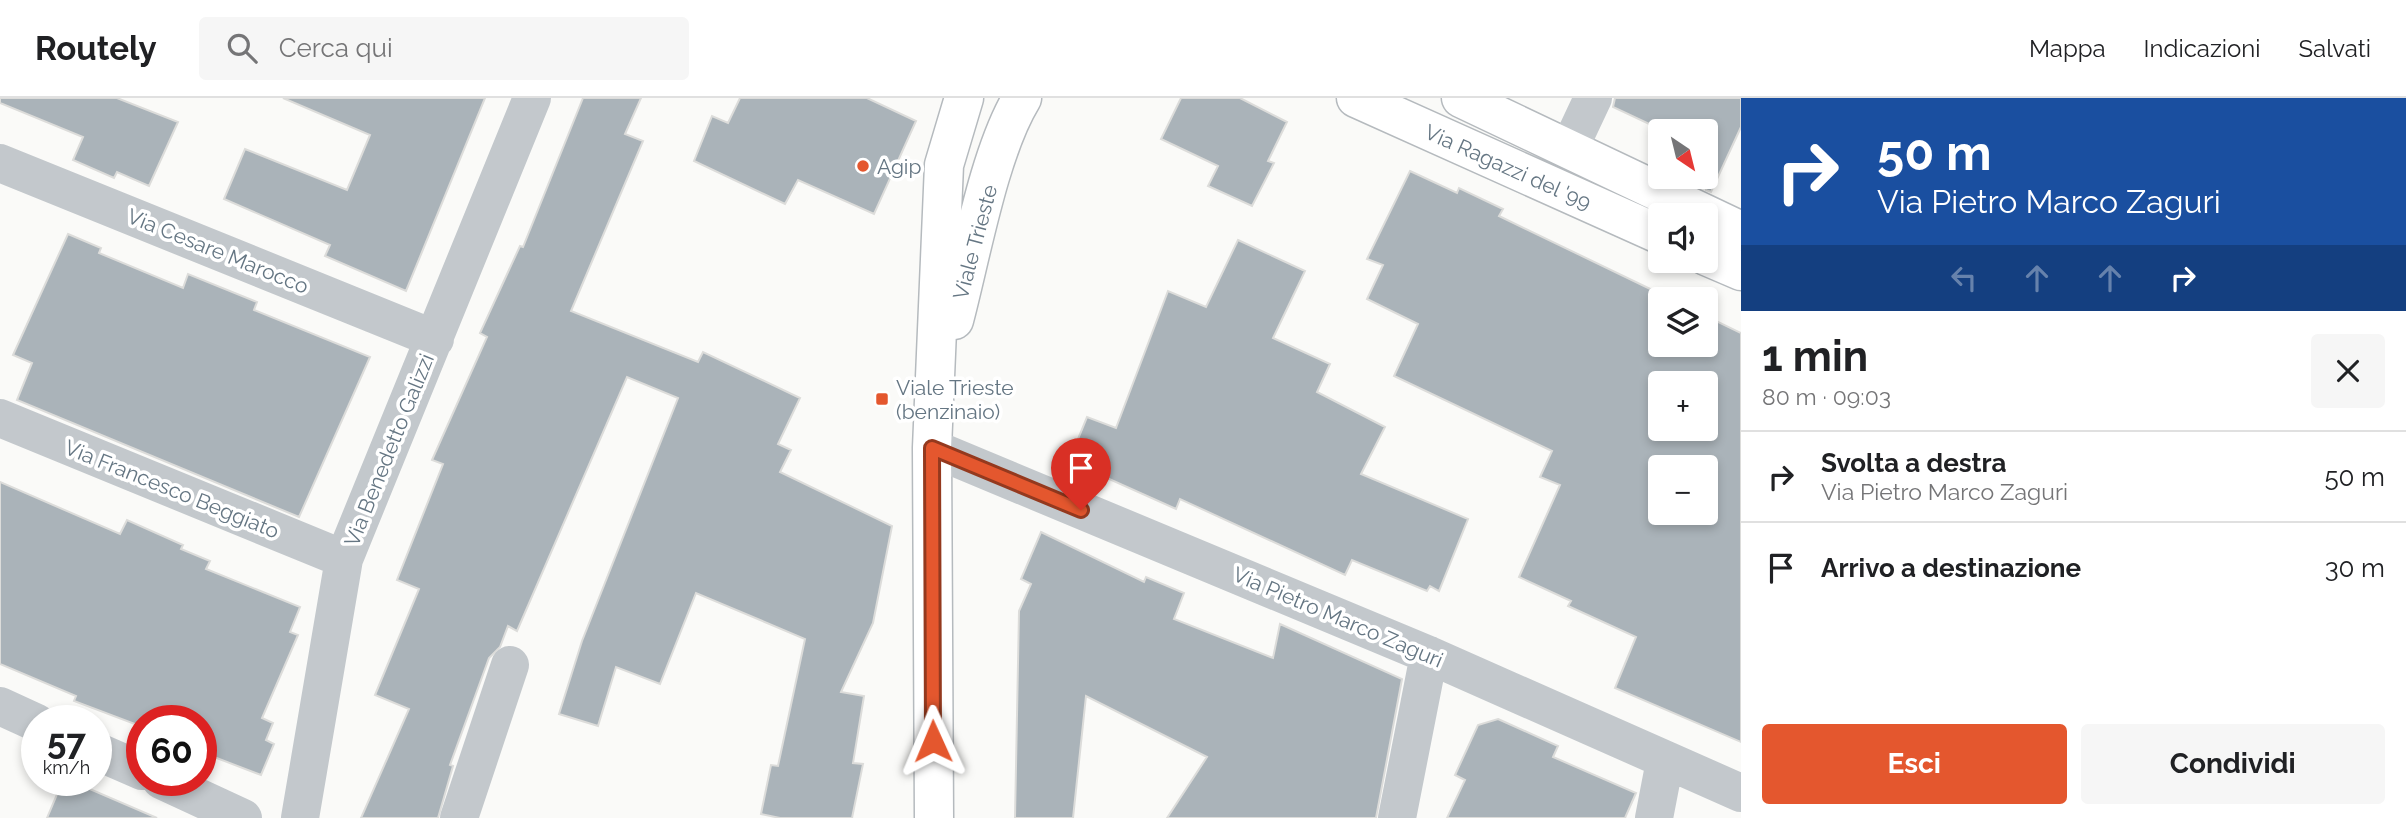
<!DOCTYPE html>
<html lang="it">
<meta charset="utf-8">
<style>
:root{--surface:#fff;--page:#f6f6f6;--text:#202124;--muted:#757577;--line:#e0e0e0;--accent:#e4572e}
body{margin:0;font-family:Raleway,sans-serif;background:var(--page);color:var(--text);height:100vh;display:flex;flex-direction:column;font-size:26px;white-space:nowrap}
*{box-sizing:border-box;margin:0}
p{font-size:23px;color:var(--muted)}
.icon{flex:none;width:38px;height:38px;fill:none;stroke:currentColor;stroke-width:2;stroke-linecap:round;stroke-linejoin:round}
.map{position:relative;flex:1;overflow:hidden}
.sheet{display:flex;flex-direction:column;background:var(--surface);width:665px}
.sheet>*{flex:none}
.hud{background:#1a4fa0;color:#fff;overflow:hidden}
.needle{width:46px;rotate:145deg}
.controls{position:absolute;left:1648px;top:21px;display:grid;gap:14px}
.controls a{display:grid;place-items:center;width:70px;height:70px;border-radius:7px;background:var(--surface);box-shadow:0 4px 10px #0003;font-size:35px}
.speed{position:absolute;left:21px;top:607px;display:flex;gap:14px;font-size:35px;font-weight:700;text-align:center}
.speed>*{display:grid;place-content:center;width:91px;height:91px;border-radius:50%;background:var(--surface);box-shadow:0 4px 10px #0003;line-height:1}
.speed small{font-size:18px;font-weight:400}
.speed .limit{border:10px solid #d22;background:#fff;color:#111}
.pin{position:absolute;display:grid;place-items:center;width:60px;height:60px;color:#fff;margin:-72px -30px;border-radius:50% 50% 50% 0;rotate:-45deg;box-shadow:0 0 7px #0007}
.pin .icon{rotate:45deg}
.me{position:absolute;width:77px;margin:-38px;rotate:359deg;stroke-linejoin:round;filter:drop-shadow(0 0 5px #0008)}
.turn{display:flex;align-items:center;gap:24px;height:147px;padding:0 21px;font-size:32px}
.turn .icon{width:91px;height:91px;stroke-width:2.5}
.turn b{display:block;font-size:49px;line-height:60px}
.lanes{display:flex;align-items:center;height:66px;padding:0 21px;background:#0003;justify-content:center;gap:35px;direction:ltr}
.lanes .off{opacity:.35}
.round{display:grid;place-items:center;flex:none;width:74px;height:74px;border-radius:7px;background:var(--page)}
.overview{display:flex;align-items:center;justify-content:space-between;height:119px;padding:0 21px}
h1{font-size:42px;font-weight:700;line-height:52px}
.primary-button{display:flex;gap:14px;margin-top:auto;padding:14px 21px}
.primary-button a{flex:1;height:80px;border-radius:7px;background:var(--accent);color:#fff;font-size:28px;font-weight:700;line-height:80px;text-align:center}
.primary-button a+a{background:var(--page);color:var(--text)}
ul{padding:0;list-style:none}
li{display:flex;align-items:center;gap:21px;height:91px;padding:0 21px;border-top:2px solid var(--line)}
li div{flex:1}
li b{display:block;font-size:26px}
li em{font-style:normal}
header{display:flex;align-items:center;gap:42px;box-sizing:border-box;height:98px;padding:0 35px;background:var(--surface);border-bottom:2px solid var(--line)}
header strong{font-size:33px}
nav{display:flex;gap:38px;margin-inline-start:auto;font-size:24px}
.search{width:490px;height:63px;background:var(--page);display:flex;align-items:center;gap:18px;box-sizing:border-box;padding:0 24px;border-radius:7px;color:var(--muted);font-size:26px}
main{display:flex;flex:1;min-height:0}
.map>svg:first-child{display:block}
</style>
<header>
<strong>Routely</strong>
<div class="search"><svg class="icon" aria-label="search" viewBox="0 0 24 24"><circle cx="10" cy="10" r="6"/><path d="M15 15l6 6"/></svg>Cerca qui</div>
<nav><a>Mappa</a><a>Indicazioni</a><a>Salvati</a></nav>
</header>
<main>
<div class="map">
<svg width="1741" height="720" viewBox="0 0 1741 720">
<rect width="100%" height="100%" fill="#fafaf8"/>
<path fill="#aab3b9" stroke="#dcdcda" stroke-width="2" fill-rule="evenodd" d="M0,0H117L178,24L149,88L117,74L114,80L73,62L83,39L0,5Z
M283,0H485L406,193L325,158L330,147L224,101L245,51L347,92L370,37Z
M583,0H641L625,36L643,43L571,213L698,264L703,254L800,300L778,346L791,352L780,374L892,428L873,525L841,594L864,598L853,665L863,666L852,720H780L761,716L771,667L778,668L805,541L696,495L660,586L616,569L598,628L559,616L582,543L678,300L627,279L517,533L508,528L500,549L489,560L450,667L453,668L438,720H361L409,611L375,597L419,491L397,482L443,366L432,362L487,239L480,235L520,148L523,149Z
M740,0H867L916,23L874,116L798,82L785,106L694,63L712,18L728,25Z
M1181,0H1240L1287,24L1268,63L1274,65L1252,108L1208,88L1218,68L1161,41Z
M1615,0H1741V29L1711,94L1706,92V33H1664L1613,9Z
M1410,73L1457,95L1459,90L1503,111L1499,118L1671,201H1661V247H1706V218L1741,235V644L1615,590L1636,539L1568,508L1571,503L1519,479L1560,387L1540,379L1552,353L1394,278L1418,226L1367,201L1383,167L1367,161ZM1661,285H1706V331H1661ZM1661,369H1706V415H1661Z
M68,136L101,150L99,155L183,190L188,176L257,204L254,212L370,259L299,419L17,302L32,265L13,257Z
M1238,142L1305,173L1273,240L1330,266L1317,294L1385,329L1361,376L1468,421L1439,493L1430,488L1427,493L1352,462L1345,477L1180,401L1176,411L1069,363L1087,319L1116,330L1168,193L1206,209Z
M0,384L120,436L127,422L183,447L181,451L210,463L206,471L300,509L290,534L298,537L262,620L273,625L266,642L274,646L261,677L201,654V623H142L140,628L74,603L76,598L0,566Z
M1041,434L1144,484L1146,479L1184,495L1174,521L1273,560L1280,526L1402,581L1376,720H1167L1207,659L1086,598L1073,720H1015L1019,513L1031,486L1021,481Z
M1498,621L1558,648L1553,659L1636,695L1625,720H1447L1465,682L1455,677L1478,627Z
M63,682H69L157,720H47Z"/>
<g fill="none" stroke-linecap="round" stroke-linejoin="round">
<g stroke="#b5babe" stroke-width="41">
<path id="primary" d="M1356,0L1661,137
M1461,0L1741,133
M1706,158L1741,173
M954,222C971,158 989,54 1022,0
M934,720L932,350L944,67L964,0"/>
</g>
<path stroke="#c3c8cc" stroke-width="38" d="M1569,51L1593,0
M0,65L435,241
M0,320L344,461
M932,350L1429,557L1741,695
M0,608L37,625
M96,653L142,673
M161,682L243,720
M300,720L344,461L532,0
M459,720L510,567
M1397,720L1429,557
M1654,720L1665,663"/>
<use href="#primary" stroke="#fff" stroke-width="38"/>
</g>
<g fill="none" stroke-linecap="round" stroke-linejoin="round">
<g stroke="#94391e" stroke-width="18">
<path id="route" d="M933,643L932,350L1081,412"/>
</g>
<use href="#route" stroke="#e4572e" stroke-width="12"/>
</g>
<g fill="#e4572e" stroke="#fff" stroke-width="2.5">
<circle cx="863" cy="68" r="7"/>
<rect x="875" y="294" width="14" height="14" rx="3.5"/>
</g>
<g text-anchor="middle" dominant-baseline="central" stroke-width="7" stroke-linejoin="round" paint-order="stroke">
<g font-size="21" fill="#657683" stroke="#fff" text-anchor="start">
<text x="877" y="68">Agip</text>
<text x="896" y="289">Viale Trieste<tspan x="896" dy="24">(benzinaio)</tspan></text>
</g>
<g font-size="21" fill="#657683" stroke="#fff">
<text transform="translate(1508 69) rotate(24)">Via Ragazzi del '99</text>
<text transform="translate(975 144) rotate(-75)">Viale Trieste</text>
<text transform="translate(218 153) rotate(22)">Via Cesare Marocco</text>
<text transform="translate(389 352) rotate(-68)">Via Benedetto Galizzi</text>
<text transform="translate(172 391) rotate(22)">Via Francesco Beggiato</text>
<text transform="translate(1338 519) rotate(23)">Via Pietro Marco Zaguri</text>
</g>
</g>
</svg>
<div class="controls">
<a><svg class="needle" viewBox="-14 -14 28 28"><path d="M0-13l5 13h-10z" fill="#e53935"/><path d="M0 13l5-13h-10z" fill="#757577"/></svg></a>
<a><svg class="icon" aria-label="sound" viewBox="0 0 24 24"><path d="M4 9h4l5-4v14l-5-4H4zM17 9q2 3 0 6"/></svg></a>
<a><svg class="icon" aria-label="layers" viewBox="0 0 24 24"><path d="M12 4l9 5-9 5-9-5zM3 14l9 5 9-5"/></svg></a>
<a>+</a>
<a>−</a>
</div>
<div class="speed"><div>57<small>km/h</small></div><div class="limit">60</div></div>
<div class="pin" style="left:1081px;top:412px;background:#d93025"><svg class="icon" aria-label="arrive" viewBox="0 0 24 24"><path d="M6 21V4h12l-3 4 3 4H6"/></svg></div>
<svg class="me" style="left:933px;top:643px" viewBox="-20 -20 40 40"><path d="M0-17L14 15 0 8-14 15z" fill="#e4572e" stroke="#fff" stroke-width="4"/></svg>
</div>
<section class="sheet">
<div class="hud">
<div class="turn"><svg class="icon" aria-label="right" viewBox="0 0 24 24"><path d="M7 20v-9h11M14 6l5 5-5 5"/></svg><div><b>50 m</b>Via Pietro Marco Zaguri</div></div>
<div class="lanes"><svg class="icon off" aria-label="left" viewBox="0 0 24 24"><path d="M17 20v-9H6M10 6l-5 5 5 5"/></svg><svg class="icon off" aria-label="ahead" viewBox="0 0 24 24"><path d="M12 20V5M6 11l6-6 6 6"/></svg><svg class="icon off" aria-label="ahead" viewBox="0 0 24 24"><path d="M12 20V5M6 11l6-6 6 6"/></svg><svg class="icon" aria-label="right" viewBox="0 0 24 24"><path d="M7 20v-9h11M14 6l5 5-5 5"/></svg></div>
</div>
<div class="overview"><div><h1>1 min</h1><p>80 m · 09:03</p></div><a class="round"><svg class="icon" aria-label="close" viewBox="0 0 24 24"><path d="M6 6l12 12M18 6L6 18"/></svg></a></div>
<ul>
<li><svg class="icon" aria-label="right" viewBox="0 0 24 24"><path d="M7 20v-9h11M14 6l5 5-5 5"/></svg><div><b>Svolta a destra</b><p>Via Pietro Marco Zaguri</p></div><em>50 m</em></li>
<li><svg class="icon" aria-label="arrive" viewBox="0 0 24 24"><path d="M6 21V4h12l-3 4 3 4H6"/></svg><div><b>Arrivo a destinazione</b></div><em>30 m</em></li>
</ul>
<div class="primary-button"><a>Esci</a><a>Condividi</a></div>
</section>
</main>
